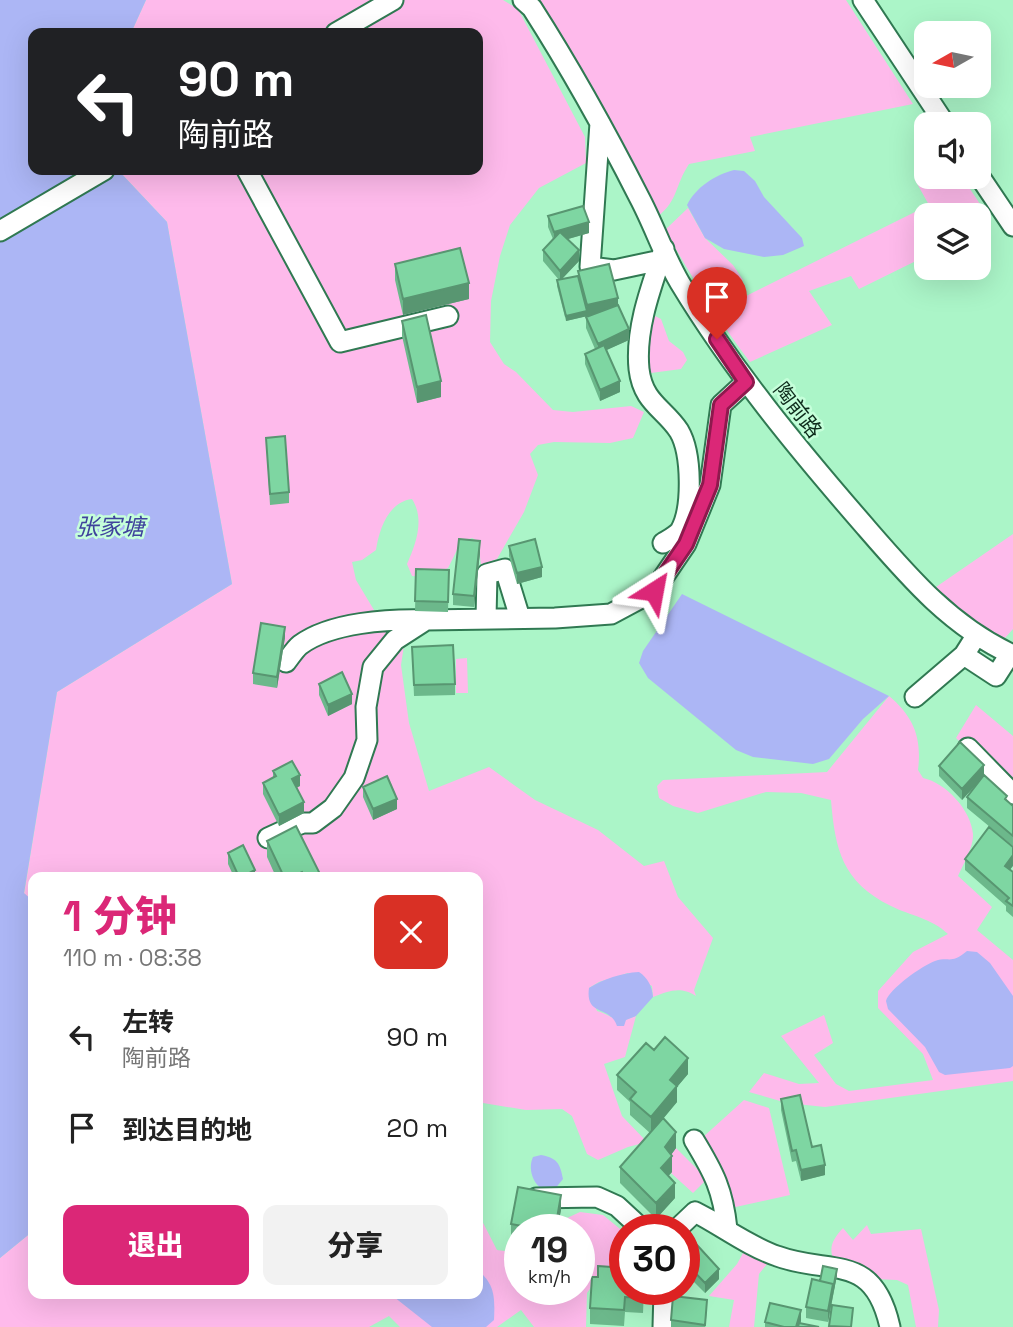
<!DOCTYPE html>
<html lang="zh">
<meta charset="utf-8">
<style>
:root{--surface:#fff;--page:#f2f2f2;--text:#222;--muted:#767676;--accent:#db2777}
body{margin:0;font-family:"Space Grotesk","Noto Sans SC",sans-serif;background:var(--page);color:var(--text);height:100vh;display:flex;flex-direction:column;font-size:26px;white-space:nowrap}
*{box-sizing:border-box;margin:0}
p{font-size:23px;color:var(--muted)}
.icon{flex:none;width:38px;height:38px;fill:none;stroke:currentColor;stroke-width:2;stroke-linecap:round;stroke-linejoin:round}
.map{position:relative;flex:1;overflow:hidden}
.details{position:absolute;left:28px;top:872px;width:455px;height:427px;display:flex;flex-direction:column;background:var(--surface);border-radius:14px;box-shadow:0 7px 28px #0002}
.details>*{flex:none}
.hud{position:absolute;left:28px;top:28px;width:455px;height:147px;border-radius:14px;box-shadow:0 7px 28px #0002;background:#202124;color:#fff;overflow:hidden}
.needle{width:46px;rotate:261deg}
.tools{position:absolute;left:914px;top:21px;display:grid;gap:14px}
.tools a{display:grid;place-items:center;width:77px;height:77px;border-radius:14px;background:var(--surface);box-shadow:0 7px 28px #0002;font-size:35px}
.speed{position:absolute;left:504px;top:1214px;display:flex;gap:14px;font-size:35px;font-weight:700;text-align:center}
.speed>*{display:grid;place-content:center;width:91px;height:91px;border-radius:50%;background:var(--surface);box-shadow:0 7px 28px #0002;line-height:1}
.speed small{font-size:18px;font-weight:400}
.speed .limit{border:10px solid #d22;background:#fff;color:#111}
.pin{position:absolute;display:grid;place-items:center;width:60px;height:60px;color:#fff;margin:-72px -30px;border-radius:50% 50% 50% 0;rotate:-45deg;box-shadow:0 0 7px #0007}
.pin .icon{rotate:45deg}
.me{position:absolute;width:77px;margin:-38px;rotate:34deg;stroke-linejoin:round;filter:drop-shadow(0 0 5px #0008)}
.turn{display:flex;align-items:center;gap:24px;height:147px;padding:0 35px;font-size:32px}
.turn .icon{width:91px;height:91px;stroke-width:2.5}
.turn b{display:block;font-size:49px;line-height:60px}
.round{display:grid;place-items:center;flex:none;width:74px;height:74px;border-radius:14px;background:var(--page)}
.headline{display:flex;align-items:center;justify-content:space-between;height:119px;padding:0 35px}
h1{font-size:42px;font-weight:800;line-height:52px;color:var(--accent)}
.primary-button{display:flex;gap:14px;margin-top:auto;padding:14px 35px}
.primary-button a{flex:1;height:80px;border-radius:14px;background:var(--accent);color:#fff;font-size:28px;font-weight:800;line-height:80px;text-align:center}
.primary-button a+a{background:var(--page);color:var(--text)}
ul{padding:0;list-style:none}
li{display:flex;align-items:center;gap:21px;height:91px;padding:0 35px}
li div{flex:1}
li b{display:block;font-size:26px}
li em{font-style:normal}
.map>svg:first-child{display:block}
</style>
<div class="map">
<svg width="1013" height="1327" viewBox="0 0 1013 1327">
<rect width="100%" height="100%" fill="#abf5c8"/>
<path fill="#febaeb" d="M146,0H503L518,9L585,137L586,163L539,188L510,225L500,256L491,301L490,342L504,364L516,372L553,410L573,412L631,406L644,412L633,438L610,443L554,442L538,445L530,454L538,475L524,512L497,559L481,565L478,541L472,538L461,542L448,568L427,577L412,576L407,564C416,544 425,519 412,499C388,502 379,530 376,550L362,560L352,562L356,580L377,615L407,626L401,665L409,723L429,791L489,767L535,800L598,830L644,866L664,861L678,897L713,938L694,990L696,996C680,986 669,991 653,997L652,986L628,973L599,982L589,988L597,1011C607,1013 615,1022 625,1020C629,1019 632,1017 636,1016L625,1057L604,1064L622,1116L647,1142L628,1147L598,1160L587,1154L572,1116L562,1109L526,1110L483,1103L478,1104V877H33V901L24,894L57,692L232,584L167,222L118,170H478V33H131Z
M531,0H846L913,104L750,137L755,151L689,164C675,185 678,201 658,216Z
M926,174V177H962L984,210L974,215H926V256L859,289L851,276L809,291L832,325L750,362C718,320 691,276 665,230L688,208L705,238L733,265L743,280L727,290L734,302L929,205L915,180Z
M651,314L661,319L669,341L683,352L687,360L681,369L651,373L649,378L646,373Z
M1013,534V629L1005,638C977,626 958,609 936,587Z
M467,658L468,693H456V659Z
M889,696C914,717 922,738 918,770L923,778C946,783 971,810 973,834C974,846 963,865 958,876L992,907L977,930L1013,960V1081L825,1107L787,1103L749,1092L764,1073L799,1084L819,1083L781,1036L824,1015L833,1043L814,1055L836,1084L849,1091L933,1080L923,1054L878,1008V991L913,952L948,934C931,918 911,916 891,906C842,882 835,849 831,800L801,793L766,792L698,813L673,806L659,798L657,786L663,780L827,772Z
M976,705L1013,736V791L956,738Z
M744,1100L769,1108L790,1195L731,1208L702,1138Z
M676,1148L707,1179L693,1193L671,1173L665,1163Z
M580,1212L603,1215L625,1233V1275L596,1280L587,1293L586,1327H534L521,1310L497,1327H400L389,1316L369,1327H0V1258L33,1231V1293H478V1213L497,1250L520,1253V1290H579V1230H564L567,1218Z
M867,1225L871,1234L921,1229L939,1310L938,1327H916L908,1285L897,1280L874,1279C862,1265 853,1261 834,1261C828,1247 833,1239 843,1228L853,1240Z
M747,1246L771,1259L759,1274L754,1327H729L734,1300L709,1296L737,1264Z"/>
<path fill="#acb6f5" d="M0,0H146L131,33H33V170H118L167,222L232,584L57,692L24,893L33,901V1231L0,1258Z
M734,170L744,171L755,181L764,197L802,238L804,246L783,255L764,257L724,249L705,238L687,205C696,187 715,175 734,170Z
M682,594L889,696L863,719L829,759L813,764L753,757L736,750L648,678L639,663L643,651Z
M967,951L977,952L990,963L1013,996V1066L1010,1068L945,1075L939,1072L925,1047L888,1009L886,1001C889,989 923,965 935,961C950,956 950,965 967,951Z
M639,972C648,978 652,986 653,997L636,1016L626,1020L624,1026H617C610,1005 585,1017 589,988C604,979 621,973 639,972Z
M541,1155C557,1158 560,1163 563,1179L554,1190L542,1189C532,1182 528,1168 533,1157Z
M478,1270C495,1285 495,1297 494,1320L486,1327H432L389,1293H478Z"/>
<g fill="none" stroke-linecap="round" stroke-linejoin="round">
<g stroke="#307952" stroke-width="23">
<path id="minor" d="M523,0L532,8C571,69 606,132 639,197C654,225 664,256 680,283C732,369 797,448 863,524C908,576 950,626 1013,655
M863,0L945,124
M336,33L393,0
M600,123L590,267L614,270L661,260
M247,170L340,342L448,316
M978,174L1013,226
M0,231L104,170
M663,543C668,540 676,536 680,531C693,509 692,453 679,431C664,408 643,403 639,369C635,329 651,287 664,249
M486,618L487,574L505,569L520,618
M964,655L996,676L1010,654
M286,662C290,657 295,649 300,645C331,622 389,619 426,620
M915,697L964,655L976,636
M968,748L1013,794
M268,838L292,827L303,823H313L333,808L354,778L367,740L366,707L373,667L395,640L426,620L555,618L611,614L654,591L686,544L710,485L721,405L746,382
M536,1198L597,1197L617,1206L643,1230
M695,1212C722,1226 748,1246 777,1256C831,1276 873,1251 890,1327
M676,1230L695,1212L727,1229C723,1190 714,1173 694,1140
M663,1327L664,1290"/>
</g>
<use href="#minor" stroke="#fff" stroke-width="19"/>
</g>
<path fill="#6cb88b" d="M548,216L589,233L568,239L579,261L562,279L578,276V271L618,306L629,340L606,350L620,392L600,401L585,364V354L595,349L586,328V317L591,315L566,321L557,286V280H559L543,261V250L553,239L548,227Z
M395,264L469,299L403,315L395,280Z
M402,321L441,397L417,403L402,336Z
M266,438L289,492V503L270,505Z
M509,546L542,577L517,584L509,556Z
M480,552L474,607L453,605V594Z
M416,569L449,570L448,612L415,611Z
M285,637L277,688L253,684V673Z
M412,647L455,684V695L414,696Z
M319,684L352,704L328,716L319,695Z
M939,766L984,776L1013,806V846L967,808V797L978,783L962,800L939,776Z
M273,771L300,786L297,787L304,813L279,826L263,794V783L273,778Z
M363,787L397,809L373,820L363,797Z
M267,841L320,877H276L267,857Z
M228,853L255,877H234L228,864Z
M965,859L1013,872V917L1006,911V906L965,870Z
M654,1050L688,1074L677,1087V1102L663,1119L676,1148L671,1155L672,1172L668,1176L675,1198L656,1219L620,1183V1167L650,1133L630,1115V1102L617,1090V1075Z
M781,1099L812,1147L825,1175L801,1181L796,1161L792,1162L781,1110Z
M561,1210L557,1230H520V1242L511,1240V1224Z
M684,1258L719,1279L705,1293L684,1272Z
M837,1275L828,1322L806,1318V1307L820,1281Z
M644,1290L643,1313L625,1312L624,1326L590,1324V1308Z
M707,1311L705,1327H671V1320Z
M801,1321L800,1323L819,1327H765V1322Z"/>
<path fill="#589671" d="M589,222V233L554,243V232Z
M579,250V261L560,281V271Z
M469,283V299L403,315V299Z
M618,298V309L566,321V316L587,311V305Z
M629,329V340L598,354V344Z
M441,381V397L417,403V387Z
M620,381V392L600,401V390Z
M480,541V552L474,607V596Z
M542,567V577L517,584V573Z
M285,627V637L277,688V677Z
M352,694V704L328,716V705Z
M984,765V776L962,800V789Z
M300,775V786L292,790V779Z
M397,799V809L373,820V809Z
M304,802V813L279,826V815Z
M1013,855V866L1005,876V866Z
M255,870V877H242Z
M302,872V877H291Z
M688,1058V1074L677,1087V1102L651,1133V1117L670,1080Z
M676,1132V1148L665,1163V1147Z
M672,1156V1172L661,1184V1168Z
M825,1165V1175L801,1181V1170Z
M675,1183V1198L656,1219V1203Z
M561,1195V1210L557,1230H555Z
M719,1269V1279L705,1293V1283Z
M837,1269V1275L828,1322V1311Z
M801,1310V1321L799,1327H796Z"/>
<path fill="#7ed6a2" stroke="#589671" stroke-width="2" d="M583,206L589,222L554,232L548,216Z
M560,232L579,250L560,271L543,250Z
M460,248L469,283L403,299L395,264Z
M609,264L618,298L587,305L578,271Z
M578,276L587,311L566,316L557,280Z
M618,305L629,329L598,344L586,317Z
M426,315L441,381L417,387L402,321Z
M604,345L620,381L600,390L585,354Z
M285,436L289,492L270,494L266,438Z
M459,539L480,541L474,596L453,594Z
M535,539L542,567L517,573L509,546Z
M416,569L449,570L448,602L415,601Z
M261,623L285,627L277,677L253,673Z
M453,645L455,684L414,685L412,647Z
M342,672L352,694L328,705L319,684Z
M960,742L984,765L962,789L939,766Z
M292,761L300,775L292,779L304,802L279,815L263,783L276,776L273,771Z
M984,775L1007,796L1005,799L1013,806V836L967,797Z
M387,776L397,799L373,809L363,787Z
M296,826L320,874L314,877H304L302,872L291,877H284L267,841Z
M989,827L1013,847V855L1005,866L1013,872V906L1006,901L1009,898L965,859Z
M243,845L255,870L242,877H239L228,853Z
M665,1037L688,1058L670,1080L677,1086L651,1117L630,1099L636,1092L617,1075L646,1043L654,1050Z
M800,1095L812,1147L821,1145L825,1165L801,1170L796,1150L792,1151L781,1099Z
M663,1118L676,1132L665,1147L672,1156L661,1168L675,1183L656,1203L620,1167Z
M518,1187L561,1195L555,1230H544L511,1224Z
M697,1245L719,1269L705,1283L684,1261V1258Z
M598,1266L625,1268V1290H644L643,1298L625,1297L624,1310L590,1308L592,1277H598Z
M823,1266L837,1269L833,1289V1284L820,1281Z
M812,1279L833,1284L828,1311L806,1307Z
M673,1296L707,1300L705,1325L671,1320Z
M770,1303L801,1310L796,1327H784L765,1322Z
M832,1305L853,1308L851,1327L829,1326Z
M799,1323L819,1327H798Z"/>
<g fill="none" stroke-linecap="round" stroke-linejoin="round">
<g stroke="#8e194d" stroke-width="18">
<path id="route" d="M654,591L686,544L710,485L721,405L746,382L717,339"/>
</g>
<use href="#route" stroke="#db2777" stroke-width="12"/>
</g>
<g text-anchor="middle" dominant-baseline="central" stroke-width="5" stroke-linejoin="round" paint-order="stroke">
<g font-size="21" fill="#0e2c1c" stroke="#c5ffda">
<text transform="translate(798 410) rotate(52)">陶前路</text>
</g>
<g font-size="23" font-style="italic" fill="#3f429c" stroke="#c5ffda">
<text x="110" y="527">张家塘</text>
</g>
</g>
</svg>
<div class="tools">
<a><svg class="needle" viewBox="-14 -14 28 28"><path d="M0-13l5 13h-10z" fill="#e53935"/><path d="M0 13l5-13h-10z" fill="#767676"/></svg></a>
<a><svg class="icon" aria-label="sound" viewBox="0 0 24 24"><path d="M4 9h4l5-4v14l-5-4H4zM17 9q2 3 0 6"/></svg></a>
<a><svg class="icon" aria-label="layers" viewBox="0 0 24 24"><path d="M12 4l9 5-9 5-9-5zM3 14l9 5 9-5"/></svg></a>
</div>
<div class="speed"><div>19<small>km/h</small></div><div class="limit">30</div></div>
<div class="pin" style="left:717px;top:339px;background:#d93025"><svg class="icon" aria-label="arrive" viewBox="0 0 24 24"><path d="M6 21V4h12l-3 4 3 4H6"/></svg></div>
<svg class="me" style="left:654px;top:591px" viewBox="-20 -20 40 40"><path d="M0-17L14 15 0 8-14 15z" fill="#db2777" stroke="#fff" stroke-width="4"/></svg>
<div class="hud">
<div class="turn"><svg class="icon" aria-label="left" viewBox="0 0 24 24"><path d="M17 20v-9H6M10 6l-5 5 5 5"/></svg><div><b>90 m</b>陶前路</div></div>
</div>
<section class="details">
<div class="headline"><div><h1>1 分钟</h1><p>110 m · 08:38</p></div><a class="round" style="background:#d93025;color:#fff"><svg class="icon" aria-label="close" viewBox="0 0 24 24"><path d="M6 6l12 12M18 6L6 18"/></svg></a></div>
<ul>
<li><svg class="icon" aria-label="left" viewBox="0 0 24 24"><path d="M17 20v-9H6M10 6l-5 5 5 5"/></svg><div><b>左转</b><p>陶前路</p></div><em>90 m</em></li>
<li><svg class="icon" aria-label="arrive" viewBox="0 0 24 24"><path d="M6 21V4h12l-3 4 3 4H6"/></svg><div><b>到达目的地</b></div><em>20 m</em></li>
</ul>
<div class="primary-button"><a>退出</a><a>分享</a></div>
</section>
</div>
